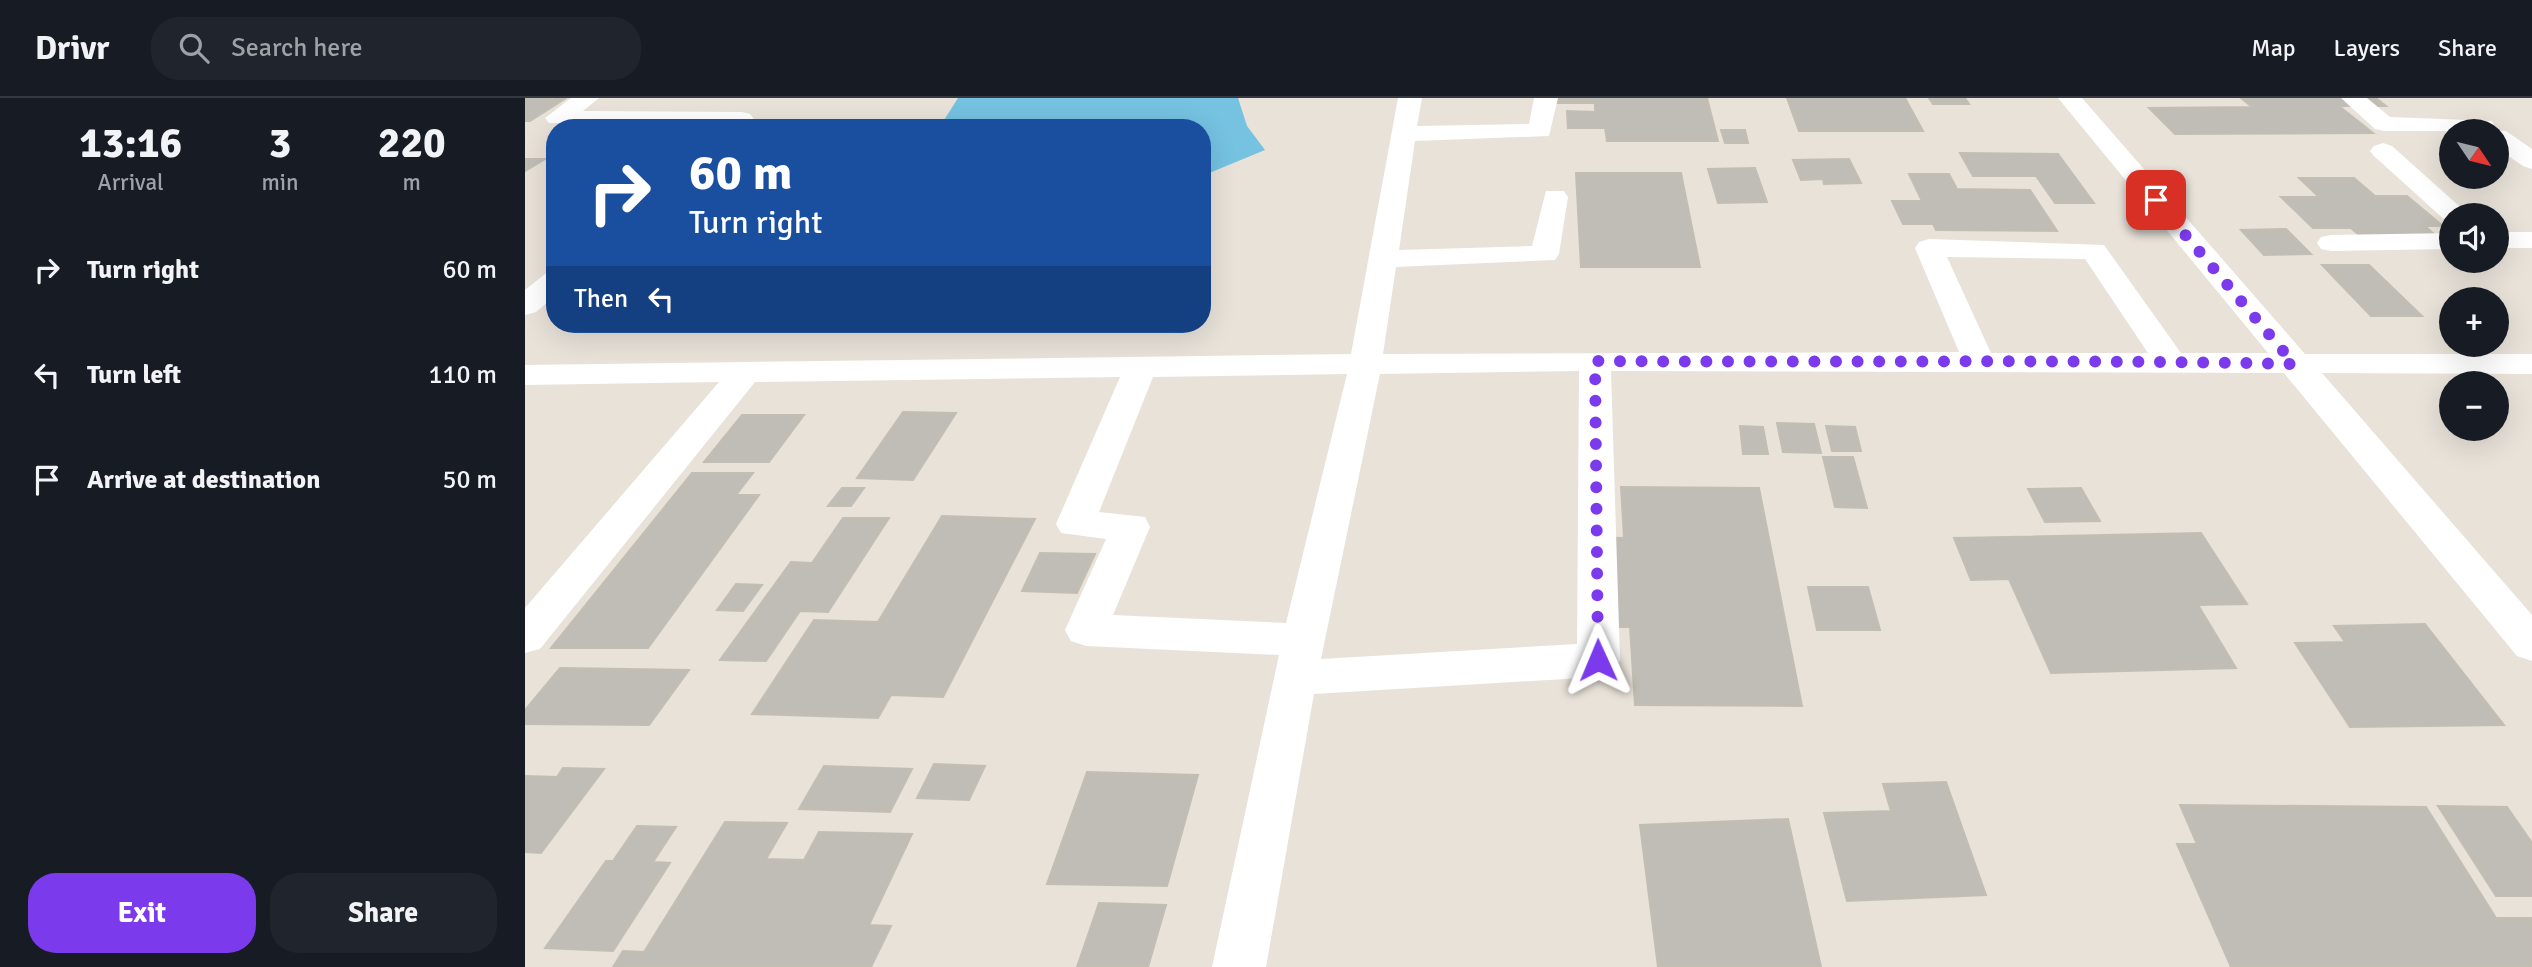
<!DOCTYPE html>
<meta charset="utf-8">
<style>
:root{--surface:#171b24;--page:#20242c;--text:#f1f3f6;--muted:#9ea1a6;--line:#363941;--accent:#7c3aed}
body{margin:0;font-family:Signika,sans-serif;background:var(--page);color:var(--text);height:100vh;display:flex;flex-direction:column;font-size:26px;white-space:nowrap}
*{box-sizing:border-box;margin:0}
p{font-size:23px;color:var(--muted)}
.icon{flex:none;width:38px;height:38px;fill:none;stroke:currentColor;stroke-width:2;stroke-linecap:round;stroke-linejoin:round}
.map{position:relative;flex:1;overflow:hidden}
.drawer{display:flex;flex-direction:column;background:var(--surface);width:525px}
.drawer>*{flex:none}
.banner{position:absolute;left:21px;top:21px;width:665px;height:214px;border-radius:28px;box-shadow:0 7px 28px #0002;background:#1a4fa0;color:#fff;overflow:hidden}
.needle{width:46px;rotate:125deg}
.buttons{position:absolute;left:1914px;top:21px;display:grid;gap:14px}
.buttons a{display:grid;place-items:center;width:70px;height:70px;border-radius:50%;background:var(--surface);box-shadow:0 7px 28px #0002;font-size:35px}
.pin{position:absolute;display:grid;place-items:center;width:60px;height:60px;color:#fff;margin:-30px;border-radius:14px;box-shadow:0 4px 10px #0006}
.me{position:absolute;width:77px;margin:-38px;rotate:359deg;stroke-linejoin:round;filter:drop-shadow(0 0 5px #0008)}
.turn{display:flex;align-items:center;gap:24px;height:147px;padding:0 28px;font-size:32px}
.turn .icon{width:91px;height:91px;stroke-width:2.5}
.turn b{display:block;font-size:49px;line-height:60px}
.then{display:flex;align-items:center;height:66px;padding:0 28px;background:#0003;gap:14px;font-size:26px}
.eta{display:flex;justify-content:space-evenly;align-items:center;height:119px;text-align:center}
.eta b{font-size:42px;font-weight:700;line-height:49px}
.button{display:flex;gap:14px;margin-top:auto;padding:14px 28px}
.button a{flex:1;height:80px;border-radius:28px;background:var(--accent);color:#fff;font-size:28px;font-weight:700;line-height:80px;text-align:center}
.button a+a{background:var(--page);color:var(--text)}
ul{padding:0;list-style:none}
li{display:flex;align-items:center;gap:21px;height:105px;padding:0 28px}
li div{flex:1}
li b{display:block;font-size:26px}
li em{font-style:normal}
header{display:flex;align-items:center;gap:42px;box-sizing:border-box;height:98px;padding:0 35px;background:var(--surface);border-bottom:2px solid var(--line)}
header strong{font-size:33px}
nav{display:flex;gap:38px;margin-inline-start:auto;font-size:24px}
.search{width:490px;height:63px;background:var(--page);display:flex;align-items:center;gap:18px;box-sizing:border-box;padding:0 24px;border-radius:28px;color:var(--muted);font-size:26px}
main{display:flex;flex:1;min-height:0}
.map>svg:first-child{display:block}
</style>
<header>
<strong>Drivr</strong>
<div class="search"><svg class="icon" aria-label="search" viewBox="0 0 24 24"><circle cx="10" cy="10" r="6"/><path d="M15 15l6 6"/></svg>Search here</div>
<nav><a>Map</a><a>Layers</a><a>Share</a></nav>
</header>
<main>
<section class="drawer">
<div class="eta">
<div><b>13:16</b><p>Arrival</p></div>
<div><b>3</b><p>min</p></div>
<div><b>220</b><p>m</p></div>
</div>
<ul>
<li><svg class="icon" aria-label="right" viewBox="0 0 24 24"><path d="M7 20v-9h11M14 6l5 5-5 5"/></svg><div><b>Turn right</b></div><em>60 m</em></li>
<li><svg class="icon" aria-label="left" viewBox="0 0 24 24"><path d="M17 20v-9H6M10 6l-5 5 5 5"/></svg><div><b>Turn left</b></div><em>110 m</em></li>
<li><svg class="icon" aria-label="arrive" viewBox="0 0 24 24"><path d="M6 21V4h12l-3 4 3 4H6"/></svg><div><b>Arrive at destination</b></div><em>50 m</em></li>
</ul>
<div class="button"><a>Exit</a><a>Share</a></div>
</section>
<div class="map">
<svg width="2007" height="869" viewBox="0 0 2007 869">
<rect width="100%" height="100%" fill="#e8e2d9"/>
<path fill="#75c2e1" d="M433,0H713L722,28L740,52L677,78V30H414Z"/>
<path fill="#c0bcb6" stroke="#c3beb3" stroke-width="2" d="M0,0H41L5,23H0Z
M1012,0H1182L1193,43H1082L1080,30H1043L1042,13L1070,14V5H1012Z
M1262,0H1380L1398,33H1274Z
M1404,0H1440L1444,6H1408Z
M1716,0H1851L1861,8H1814L1848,35L1650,36L1624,10L1727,9Z
M1196,32H1220L1223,45H1200Z
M1435,55L1533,56L1569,105H1530L1511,78H1448Z
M0,61H20L0,73Z
M1324,61L1336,85L1299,86L1298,81L1276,82L1268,62Z
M1230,70L1242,104L1193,105L1183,71Z
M1051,75H1156L1175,169H1056Z
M1384,76H1424L1432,91L1505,92L1532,133L1411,132L1408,126H1378L1367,103H1397Z
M1774,80H1829L1850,98H1882L1918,128H1900L1910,137H1834L1826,130H1788L1756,99H1794Z
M1761,131L1786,156L1739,157L1716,132Z
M1797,167H1844L1897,218H1846Z
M378,314L431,315L388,382L332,380Z
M217,317H279L244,364H179Z
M1252,325L1289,326L1296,355L1258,354Z
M1215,328L1238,329L1243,356H1218Z
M1301,328L1330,329L1336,353H1307Z
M1298,359H1328L1342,410L1310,409Z
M167,375H228L211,397H234L123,550H26Z
M1096,389L1234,390L1277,608L1110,607L1105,529H1056L1054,439L1099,440Z
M317,390H339L326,408H303Z
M1556,390L1575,423L1520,424L1503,391Z
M417,418L510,421L418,599L366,597L353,620L227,616L289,522L353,524Z
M318,420H364L303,514L275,513L241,563L195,562L266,464L287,465Z
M1676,435L1722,506L1673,507L1711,570L1526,575L1484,481L1446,482L1429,440Z
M515,455L570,456L552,495L497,493Z
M211,486L237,487L218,513L192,512Z
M1283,489H1343L1355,532H1292Z
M1900,526L1979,627L1825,629L1770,545L1820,544L1809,528Z
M35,570L164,572L124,627L0,626V612Z
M409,666L460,668L444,702L392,700Z
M299,668L387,671L365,714L274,711Z
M38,670L79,671L16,755L0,754V678L32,679Z
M562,674L673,677L642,788L522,786Z
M1421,684L1461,797L1322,803L1299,715L1366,713L1358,686Z
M1655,707L1901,709L1971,820H2007V869H1706L1652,746H1672Z
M1913,708L1982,709L2007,745V798H1971Z
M1263,721L1296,869H1133L1115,727Z
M200,724L262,725L241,761L279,762L294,734L387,736L344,827L366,828L346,869H88L98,853L119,854Z
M112,728L151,729L128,764L145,765L88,853L20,850L81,763H88Z
M574,805L641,807L623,869H552Z"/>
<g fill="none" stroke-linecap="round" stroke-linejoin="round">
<path fill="#fff" fill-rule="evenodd" d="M46,0H74L58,13L217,14L225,16L229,21L225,26L217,28L24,25L20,20Z
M873,0H897L892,28L1004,26L1009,0H1033L1024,38L890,43L874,152L1007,148L1021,93H1039L1043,99L1034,156L1030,162L871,169L858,256L1434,254L1390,150L1394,144L1404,141L1579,147L1656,255H1743L1533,0H1557L1780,256H2007V276L1797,275L2007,517V563L1992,558L1759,275L1086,273L1095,562L1088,574L1073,579L789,596L741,869H687L754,557L561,548L546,543L540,532L581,441L536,435L531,426L595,279L230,284L15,551L0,555V510L194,284L0,287V267L826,256ZM1422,159L1560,161L1623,255H1466ZM1054,273L1052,546L796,561L855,276ZM822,276L761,525L588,517L625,429L620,419L574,414L628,279Z
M1816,0H1842L1865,19L1967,23L1970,28L1967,32L1981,33L2007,51V71L1998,68L1972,50V33H1859L1850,31Z
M1858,45L1867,48L1944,117H1927V124L1921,123L1849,58L1845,53L1849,48Z
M1972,134H2007V150H1972Z
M1927,135V151L1806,153L1796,151L1792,145L1796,139L1806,137Z
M30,173V198L11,214L0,217V192L20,176Z"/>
</g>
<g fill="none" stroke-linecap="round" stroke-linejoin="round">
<path stroke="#7c3aed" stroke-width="12" stroke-dasharray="0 21.6" d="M1073,562L1070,263C1303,265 1536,261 1769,266L1631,102"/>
</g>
</svg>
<div class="buttons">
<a><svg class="needle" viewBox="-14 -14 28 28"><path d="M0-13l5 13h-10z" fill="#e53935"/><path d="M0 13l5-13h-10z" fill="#9ea1a6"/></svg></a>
<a><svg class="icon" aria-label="sound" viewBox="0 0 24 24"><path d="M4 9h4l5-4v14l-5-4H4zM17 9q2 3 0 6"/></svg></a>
<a>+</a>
<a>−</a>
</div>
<div class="pin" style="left:1631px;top:102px;background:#d93025"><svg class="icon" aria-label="arrive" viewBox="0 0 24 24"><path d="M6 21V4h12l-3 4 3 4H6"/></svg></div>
<svg class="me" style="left:1073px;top:562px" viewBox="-20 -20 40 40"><path d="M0-17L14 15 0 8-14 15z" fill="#7c3aed" stroke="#fff" stroke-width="4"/></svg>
<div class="banner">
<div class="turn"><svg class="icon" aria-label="right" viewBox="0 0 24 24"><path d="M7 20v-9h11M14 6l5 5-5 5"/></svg><div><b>60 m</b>Turn right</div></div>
<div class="then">Then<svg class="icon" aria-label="left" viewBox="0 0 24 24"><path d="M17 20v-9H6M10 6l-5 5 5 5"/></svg></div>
</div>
</div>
</main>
